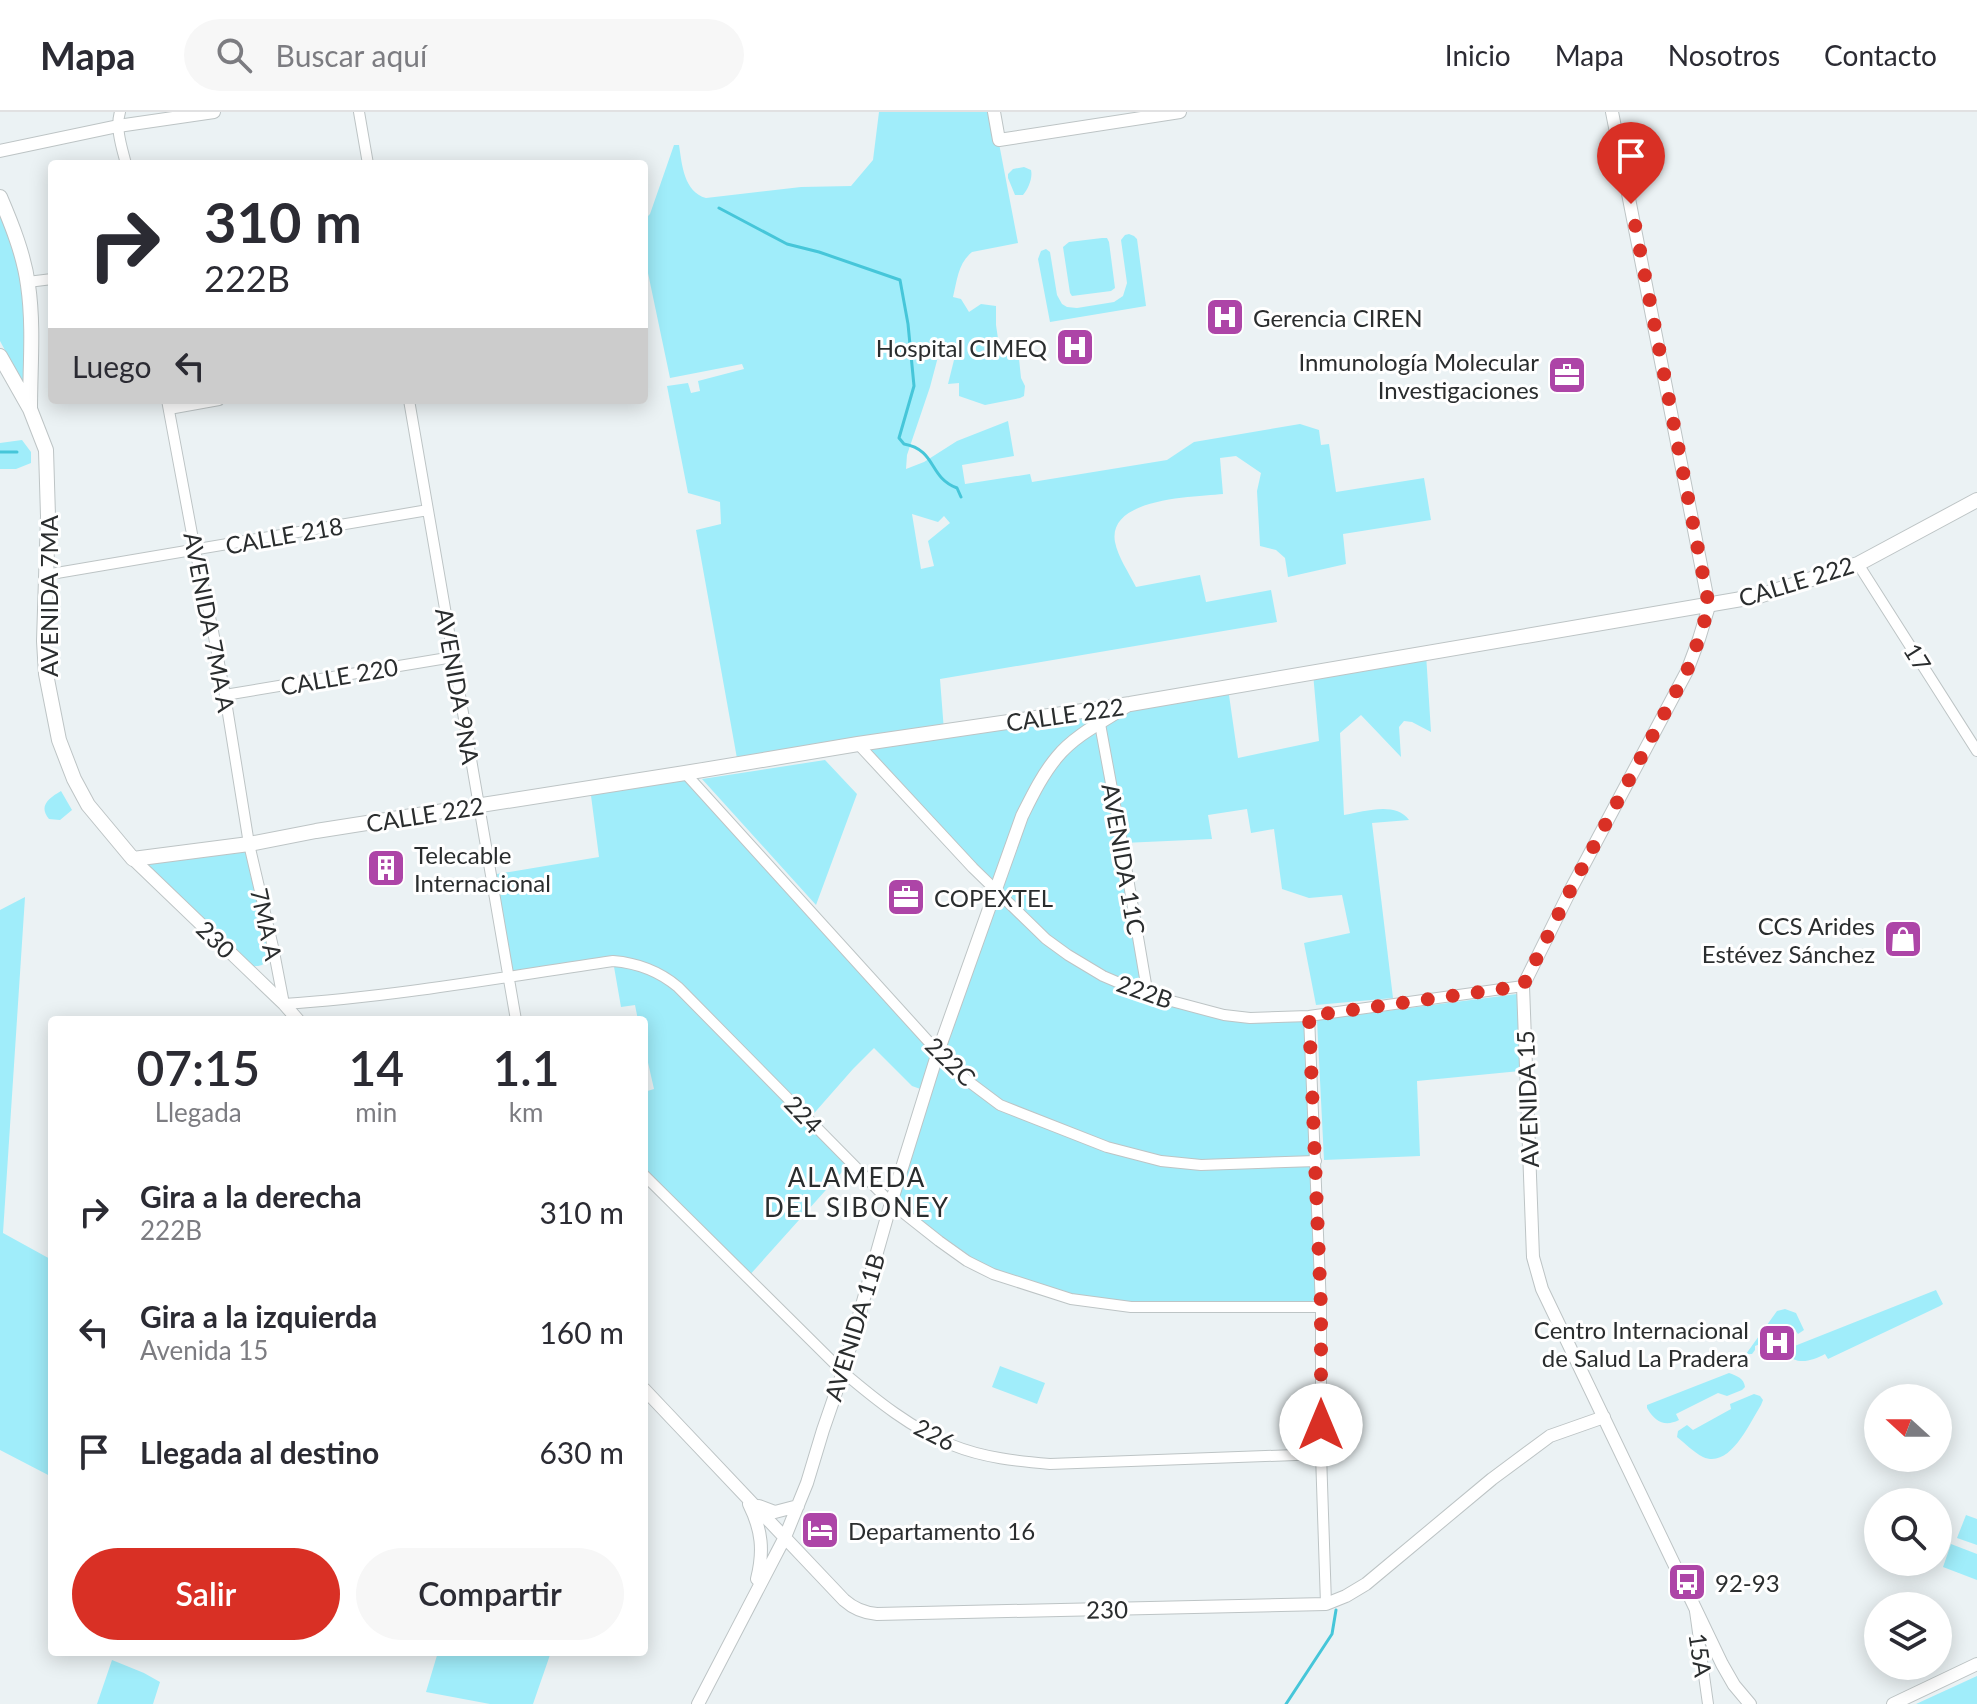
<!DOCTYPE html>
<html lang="es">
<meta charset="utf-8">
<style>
:root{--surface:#fff;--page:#f7f7f7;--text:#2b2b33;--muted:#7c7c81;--line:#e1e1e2;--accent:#d93025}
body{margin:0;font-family:Lato,sans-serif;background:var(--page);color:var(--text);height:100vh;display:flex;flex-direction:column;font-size:30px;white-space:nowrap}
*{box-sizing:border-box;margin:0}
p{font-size:26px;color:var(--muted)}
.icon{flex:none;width:44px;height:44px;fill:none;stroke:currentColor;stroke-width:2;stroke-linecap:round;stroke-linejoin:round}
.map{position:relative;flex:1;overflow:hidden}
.sheet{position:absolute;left:48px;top:904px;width:600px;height:640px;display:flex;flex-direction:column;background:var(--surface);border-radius:8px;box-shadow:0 4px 20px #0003}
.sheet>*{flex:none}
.banner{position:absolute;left:48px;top:48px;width:600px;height:244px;border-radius:8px;box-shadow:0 4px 20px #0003;background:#fff;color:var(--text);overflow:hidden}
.needle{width:52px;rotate:291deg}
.fabs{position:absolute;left:1864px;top:1272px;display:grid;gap:16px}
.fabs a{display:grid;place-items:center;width:88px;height:88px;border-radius:50%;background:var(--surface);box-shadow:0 4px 20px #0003;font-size:40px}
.pin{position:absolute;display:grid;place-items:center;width:68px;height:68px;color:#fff;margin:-82px -34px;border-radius:50% 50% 50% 0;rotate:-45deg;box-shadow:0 0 8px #0007}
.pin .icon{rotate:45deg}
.me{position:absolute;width:88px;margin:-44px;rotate:0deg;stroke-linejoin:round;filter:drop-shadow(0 0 6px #0008)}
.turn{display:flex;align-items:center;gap:28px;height:168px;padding:0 24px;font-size:36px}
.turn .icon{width:104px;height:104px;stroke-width:2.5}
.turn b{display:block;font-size:56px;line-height:68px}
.then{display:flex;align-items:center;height:76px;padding:0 24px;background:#0003;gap:16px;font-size:30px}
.eta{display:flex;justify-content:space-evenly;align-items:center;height:136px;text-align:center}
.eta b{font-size:48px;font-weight:600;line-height:56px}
.button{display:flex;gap:16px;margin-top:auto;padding:16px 24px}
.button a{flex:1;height:92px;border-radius:48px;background:var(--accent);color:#fff;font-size:32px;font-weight:600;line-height:92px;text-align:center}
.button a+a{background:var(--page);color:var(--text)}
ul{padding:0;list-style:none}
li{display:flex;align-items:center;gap:24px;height:120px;padding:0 24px}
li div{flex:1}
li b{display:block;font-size:30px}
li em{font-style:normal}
header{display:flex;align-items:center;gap:48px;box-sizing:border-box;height:112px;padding:0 40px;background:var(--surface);border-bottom:2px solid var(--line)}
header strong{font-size:38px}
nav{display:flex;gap:44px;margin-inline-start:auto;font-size:28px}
.search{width:560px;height:72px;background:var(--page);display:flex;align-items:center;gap:20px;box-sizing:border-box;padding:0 28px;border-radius:44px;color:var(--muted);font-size:30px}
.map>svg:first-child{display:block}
</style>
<header>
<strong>Mapa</strong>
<div class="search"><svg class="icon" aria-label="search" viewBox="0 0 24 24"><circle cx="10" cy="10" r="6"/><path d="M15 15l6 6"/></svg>Buscar aquí</div>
<nav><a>Inicio</a><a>Mapa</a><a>Nosotros</a><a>Contacto</a></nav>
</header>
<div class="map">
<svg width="1977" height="1592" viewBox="0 0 1977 1592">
<rect width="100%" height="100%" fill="#ebf2f4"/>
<path fill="#a0edfa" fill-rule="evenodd" d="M879,0H993L1018,131L972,140C958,151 957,169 953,185L961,187L969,200L981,192L996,194V213L1000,240L1018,237L1021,266L1025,274L1024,284L1020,286L985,293L959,284V271L948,272L955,244L939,241L930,275L907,343L906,357L924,350L957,329L1008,309L1014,344L962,353L965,372L1030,362L1032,370L1167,348L1194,330L1300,312L1319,318L1321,333L1329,332L1336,380L1424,366L1431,408L1343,422L1346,452L1288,465L1285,446L1276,438L1260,434L1257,379L1261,361L1236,344L1220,346L1223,382C1196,385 1107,385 1115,430C1118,445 1129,461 1136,475L1200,463L1206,490L1271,478L1277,510L940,567L944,619L1228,576L1238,646L1319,629L1313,561L1426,542L1431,620L1412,610L1404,609L1399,615L1401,645L1361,603L1340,621L1344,703C1364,700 1395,689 1409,708L1372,711L1393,886L1316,893L1304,831L1350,821L1342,783L1309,786L1282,777L1274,717L1251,721L1247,697L1208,703L1212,727L1123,731L1145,882L1224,903L1309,904L1321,1195L1179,1194L1071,1187L993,1162L891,1091L926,979L912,974L874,936L853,957L809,1007L851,1050L748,1165L644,1063V980L654,977L644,933V908H638L635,893L621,895L613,849L508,865L491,763L599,745L590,676L685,661L938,939L995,777L858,632L738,652L696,418L721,412L720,390L688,381L667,274L688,271L691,281L700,279L698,269L744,257L742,252L670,266L644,142V108L650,102L674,33H679C682,53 684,80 706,86L801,75L851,74L873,48ZM912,402L938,410L944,404L950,411L928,429L934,454L921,457Z
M1024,55L1031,58C1033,66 1028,77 1023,83H1015L1008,66V62L1013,57Z
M0,100L10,120L23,168L27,279L0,229Z
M1129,122L1134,124L1137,127L1146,194L1050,210L1038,147L1041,139L1046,137L1050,140L1057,183L1062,192L1067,195L1077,196L1114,190L1123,184L1127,171L1121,128L1125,123Z
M1102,126H1107L1109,130L1115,176L1111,179L1072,184L1070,181L1063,135L1069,130Z
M22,328L31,340V351L16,357H0V331Z
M825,648L857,682L816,793L702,667Z
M61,679L72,698L60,708L49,707C38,694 49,686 61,679Z
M249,732L273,835C266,854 264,856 243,853L133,747Z
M25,785L3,1121L52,1148V1365L0,1338V798Z
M1517,882L1520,959L1417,969L1420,1044L1324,1048L1317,908Z
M1936,1178L1943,1192L1940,1194L1828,1247L1825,1242C1812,1249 1796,1254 1786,1241L1787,1237Z
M1785,1197L1796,1201L1804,1218L1798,1222L1795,1218L1755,1234V1238L1752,1242H1746L1777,1199Z
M1000,1254L1045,1271L1037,1292L992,1275Z
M1729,1261C1737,1264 1744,1266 1745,1275L1742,1278L1727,1284L1718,1281L1676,1302L1679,1308C1665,1315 1655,1310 1647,1296V1293Z
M1754,1282L1760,1284L1763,1288L1761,1293C1749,1312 1730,1357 1703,1345C1693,1340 1685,1331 1677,1325L1678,1319L1687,1313L1693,1318L1731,1297L1730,1292Z
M1966,1403L1977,1407V1433L1957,1426Z
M1951,1432L1977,1442V1468L1943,1455Z
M438,1540H551L533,1592H490L426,1580Z
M112,1548L144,1561L160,1570L153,1592H97Z
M1977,1564V1592H1916Z"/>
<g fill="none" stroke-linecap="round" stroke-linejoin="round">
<path stroke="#46c6d9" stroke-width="3" d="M719,96L787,132L819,140L900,168L908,212L914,274L899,326L904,332C937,338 928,365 957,376L961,385
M0,340H17
M1286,1592L1332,1522L1336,1498"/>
<g stroke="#bdc4c5" stroke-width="12">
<path id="minor" d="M120,0C115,16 122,36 126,52
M359,0L368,52
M28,170L52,167
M167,288L195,438L212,514L225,583L249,732L273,835L284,892C394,885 503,865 613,849C638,851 659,859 678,875L891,1091L939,1129L967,1149L993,1162L1071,1187L1131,1195H1321
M409,288L516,908
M169,297L219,288
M1858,452L1977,639
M45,463L428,398
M225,583L453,545
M1100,612L1122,731L1146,872L1145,882
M858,632L973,756L1046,827L1068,843L1103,864L1145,882L1224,903L1250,906L1309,904L1523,874
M685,661L938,940L968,969L1000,993L1107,1035L1161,1049L1201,1053L1316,1049
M1309,904L1321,1195V1342L1326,1492
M644,1063L843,1260C876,1288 912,1317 952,1333C984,1346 1017,1349 1050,1352L1321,1342
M1695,1499L1708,1592"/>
</g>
<g stroke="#bdc4c5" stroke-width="14">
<path id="tertiary" d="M994,0L999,28L1180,0
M1612,0L1709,494L1699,527L1687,559L1572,775L1523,874L1533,1145L1542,1177L1722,1552L1734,1573L1750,1592
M0,39L118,14L214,0
M133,747L284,892L298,908
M644,1277L844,1488C854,1497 864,1501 877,1502L1326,1492L1346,1484L1366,1472L1492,1367L1550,1324L1604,1305
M749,1392C762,1418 764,1439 757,1467
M759,1394L775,1400L798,1394
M698,1592L785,1425L807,1371L823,1318L843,1260L891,1091L938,940L1022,704C1032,684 1042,663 1057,645C1075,623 1104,609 1127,594
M1893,1592L1977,1552"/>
</g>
<g stroke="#bdc4c5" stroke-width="16">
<path id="secondary" d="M0,85C12,113 24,143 28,173C34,214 30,256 30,297
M0,244L30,297L46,338L48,404L44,529L46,562L59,628L74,667L88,693L133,747L249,732L316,719L685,661L858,632L1130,592L1759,484L1858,452L1977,388"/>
</g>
<use href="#minor" stroke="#fff" stroke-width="10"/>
<use href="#tertiary" stroke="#fff" stroke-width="12"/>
<use href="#secondary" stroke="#fff" stroke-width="14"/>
</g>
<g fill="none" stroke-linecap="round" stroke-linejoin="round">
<path stroke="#d93025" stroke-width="14" stroke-dasharray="0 25.2" d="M1321,1313V1195L1309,904L1523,874L1572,775L1687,559L1699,527L1709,494L1631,92"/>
</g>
<defs>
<g id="hospital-square" transform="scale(2)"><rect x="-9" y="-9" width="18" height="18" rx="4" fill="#ad45a7" stroke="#fff"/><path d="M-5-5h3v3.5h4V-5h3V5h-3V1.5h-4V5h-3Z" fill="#fff"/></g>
<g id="office-square" transform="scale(2)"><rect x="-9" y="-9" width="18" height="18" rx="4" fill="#ad45a7" stroke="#fff"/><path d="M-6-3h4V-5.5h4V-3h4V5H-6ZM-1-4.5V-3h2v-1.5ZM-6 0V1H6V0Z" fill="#fff"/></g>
<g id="building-square" transform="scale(2)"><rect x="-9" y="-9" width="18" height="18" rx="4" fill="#ad45a7" stroke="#fff"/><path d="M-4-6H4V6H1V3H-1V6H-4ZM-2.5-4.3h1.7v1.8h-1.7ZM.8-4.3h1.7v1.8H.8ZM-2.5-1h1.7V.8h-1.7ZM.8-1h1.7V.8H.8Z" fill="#fff"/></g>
<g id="shop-square" transform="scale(2)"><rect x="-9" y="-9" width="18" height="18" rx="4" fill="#ad45a7" stroke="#fff"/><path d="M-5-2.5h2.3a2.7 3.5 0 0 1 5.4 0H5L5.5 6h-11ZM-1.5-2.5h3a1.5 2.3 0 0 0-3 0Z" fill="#fff"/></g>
<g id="hotel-square" transform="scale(2)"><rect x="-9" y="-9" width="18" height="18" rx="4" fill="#ad45a7" stroke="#fff"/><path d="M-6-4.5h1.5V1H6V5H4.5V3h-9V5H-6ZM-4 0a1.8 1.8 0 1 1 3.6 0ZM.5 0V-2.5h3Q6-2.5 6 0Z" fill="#fff"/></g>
<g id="bus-square" transform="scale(2)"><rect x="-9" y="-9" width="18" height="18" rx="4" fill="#ad45a7" stroke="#fff"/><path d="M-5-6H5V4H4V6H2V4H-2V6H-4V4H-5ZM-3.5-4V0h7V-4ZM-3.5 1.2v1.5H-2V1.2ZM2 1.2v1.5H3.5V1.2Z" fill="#fff"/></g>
</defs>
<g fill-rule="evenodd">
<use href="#hospital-square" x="1225" y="205"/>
<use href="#hospital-square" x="1075" y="235"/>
<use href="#office-square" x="1567" y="263"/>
<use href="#building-square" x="386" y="756"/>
<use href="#office-square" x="906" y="785"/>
<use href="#shop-square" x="1903" y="827"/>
<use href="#hospital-square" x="1777" y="1231"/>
<use href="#hotel-square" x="820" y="1418"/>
<use href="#bus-square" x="1687" y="1470"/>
</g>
<g text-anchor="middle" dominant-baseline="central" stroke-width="6" stroke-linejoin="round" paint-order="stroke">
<g font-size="24" fill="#2a2d2e" stroke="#fff" text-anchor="start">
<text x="1253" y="205">Gerencia CIREN</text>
<text x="1047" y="235" text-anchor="end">Hospital CIMEQ</text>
<text x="1539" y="249" text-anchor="end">Inmunología Molecular<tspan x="1539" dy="28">Investigaciones</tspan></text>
<text x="414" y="742">Telecable<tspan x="414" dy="28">Internacional</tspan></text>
<text x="934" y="785">COPEXTEL</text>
<text x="1875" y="813" text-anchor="end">CCS Arides<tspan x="1875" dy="28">Estévez Sánchez</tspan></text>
<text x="1749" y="1217" text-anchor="end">Centro Internacional<tspan x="1749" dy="28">de Salud La Pradera</tspan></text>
<text x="848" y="1418">Departamento 16</text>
<text x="1715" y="1470">92-93</text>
</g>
<g font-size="24" fill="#2a2d2e" stroke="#fff">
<text transform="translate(284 423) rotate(-10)">CALLE 218</text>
<text transform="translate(1796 469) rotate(-17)">CALLE 222</text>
<text transform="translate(48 484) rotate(-90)">AVENIDA 7MA</text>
<text transform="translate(210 510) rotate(79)">AVENIDA 7MA A</text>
<text transform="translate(1918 545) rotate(58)">17</text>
<text transform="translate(339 564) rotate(-10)">CALLE 220</text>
<text transform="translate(458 574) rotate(80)">AVENIDA 9NA</text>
<text transform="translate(1065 602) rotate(-8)">CALLE 222</text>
<text transform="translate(425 702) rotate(-9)">CALLE 222</text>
<text transform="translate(1124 747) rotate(80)">AVENIDA 11C</text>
<text transform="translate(267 812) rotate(78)">7MA A</text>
<text transform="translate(216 827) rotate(44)">230</text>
<text transform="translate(1145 879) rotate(19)">222B</text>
<text transform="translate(951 949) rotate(44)">222C</text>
<text transform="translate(1527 987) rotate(-92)">AVENIDA 15</text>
<text transform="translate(804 1002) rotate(46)">224</text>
<text transform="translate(854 1215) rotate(-73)">AVENIDA 11B</text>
<text transform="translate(935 1322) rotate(27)">226</text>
<text transform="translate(1107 1497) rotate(-1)">230</text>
<text transform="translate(1701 1543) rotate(82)">15A</text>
</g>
<g font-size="26" letter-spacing="2" fill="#2a2d2e" stroke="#fff">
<text x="857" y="1065">ALAMEDA<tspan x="857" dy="30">DEL SIBONEY</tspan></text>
</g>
</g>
</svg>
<div class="fabs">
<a><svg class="needle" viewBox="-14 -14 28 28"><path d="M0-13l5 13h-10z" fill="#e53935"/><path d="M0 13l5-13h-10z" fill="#7c7c81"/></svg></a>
<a><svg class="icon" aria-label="search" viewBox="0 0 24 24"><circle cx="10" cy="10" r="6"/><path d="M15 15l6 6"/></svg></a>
<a><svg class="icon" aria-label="layers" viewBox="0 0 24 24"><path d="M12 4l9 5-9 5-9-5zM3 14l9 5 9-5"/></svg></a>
</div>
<div class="pin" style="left:1631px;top:92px;background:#d93025"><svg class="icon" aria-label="arrive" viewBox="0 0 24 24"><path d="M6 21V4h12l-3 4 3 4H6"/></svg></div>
<svg class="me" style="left:1321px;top:1313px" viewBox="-20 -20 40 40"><circle r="19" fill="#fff"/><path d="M0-13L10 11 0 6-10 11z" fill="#d93025"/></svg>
<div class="banner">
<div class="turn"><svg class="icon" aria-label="right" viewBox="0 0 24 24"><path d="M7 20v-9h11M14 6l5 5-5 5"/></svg><div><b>310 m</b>222B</div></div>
<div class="then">Luego<svg class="icon" aria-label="left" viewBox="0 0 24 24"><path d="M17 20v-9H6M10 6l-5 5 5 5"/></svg></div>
</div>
<section class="sheet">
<div class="eta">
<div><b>07:15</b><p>Llegada</p></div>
<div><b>14</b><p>min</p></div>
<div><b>1.1</b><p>km</p></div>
</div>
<ul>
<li><svg class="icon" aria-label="right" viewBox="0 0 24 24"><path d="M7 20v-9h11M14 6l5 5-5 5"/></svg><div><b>Gira a la derecha</b><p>222B</p></div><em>310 m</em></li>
<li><svg class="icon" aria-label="left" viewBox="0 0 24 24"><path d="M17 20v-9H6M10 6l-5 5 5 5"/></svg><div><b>Gira a la izquierda</b><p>Avenida 15</p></div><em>160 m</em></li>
<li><svg class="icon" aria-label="arrive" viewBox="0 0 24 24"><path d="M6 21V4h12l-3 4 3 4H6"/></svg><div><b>Llegada al destino</b></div><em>630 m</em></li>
</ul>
<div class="button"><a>Salir</a><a>Compartir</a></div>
</section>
</div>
